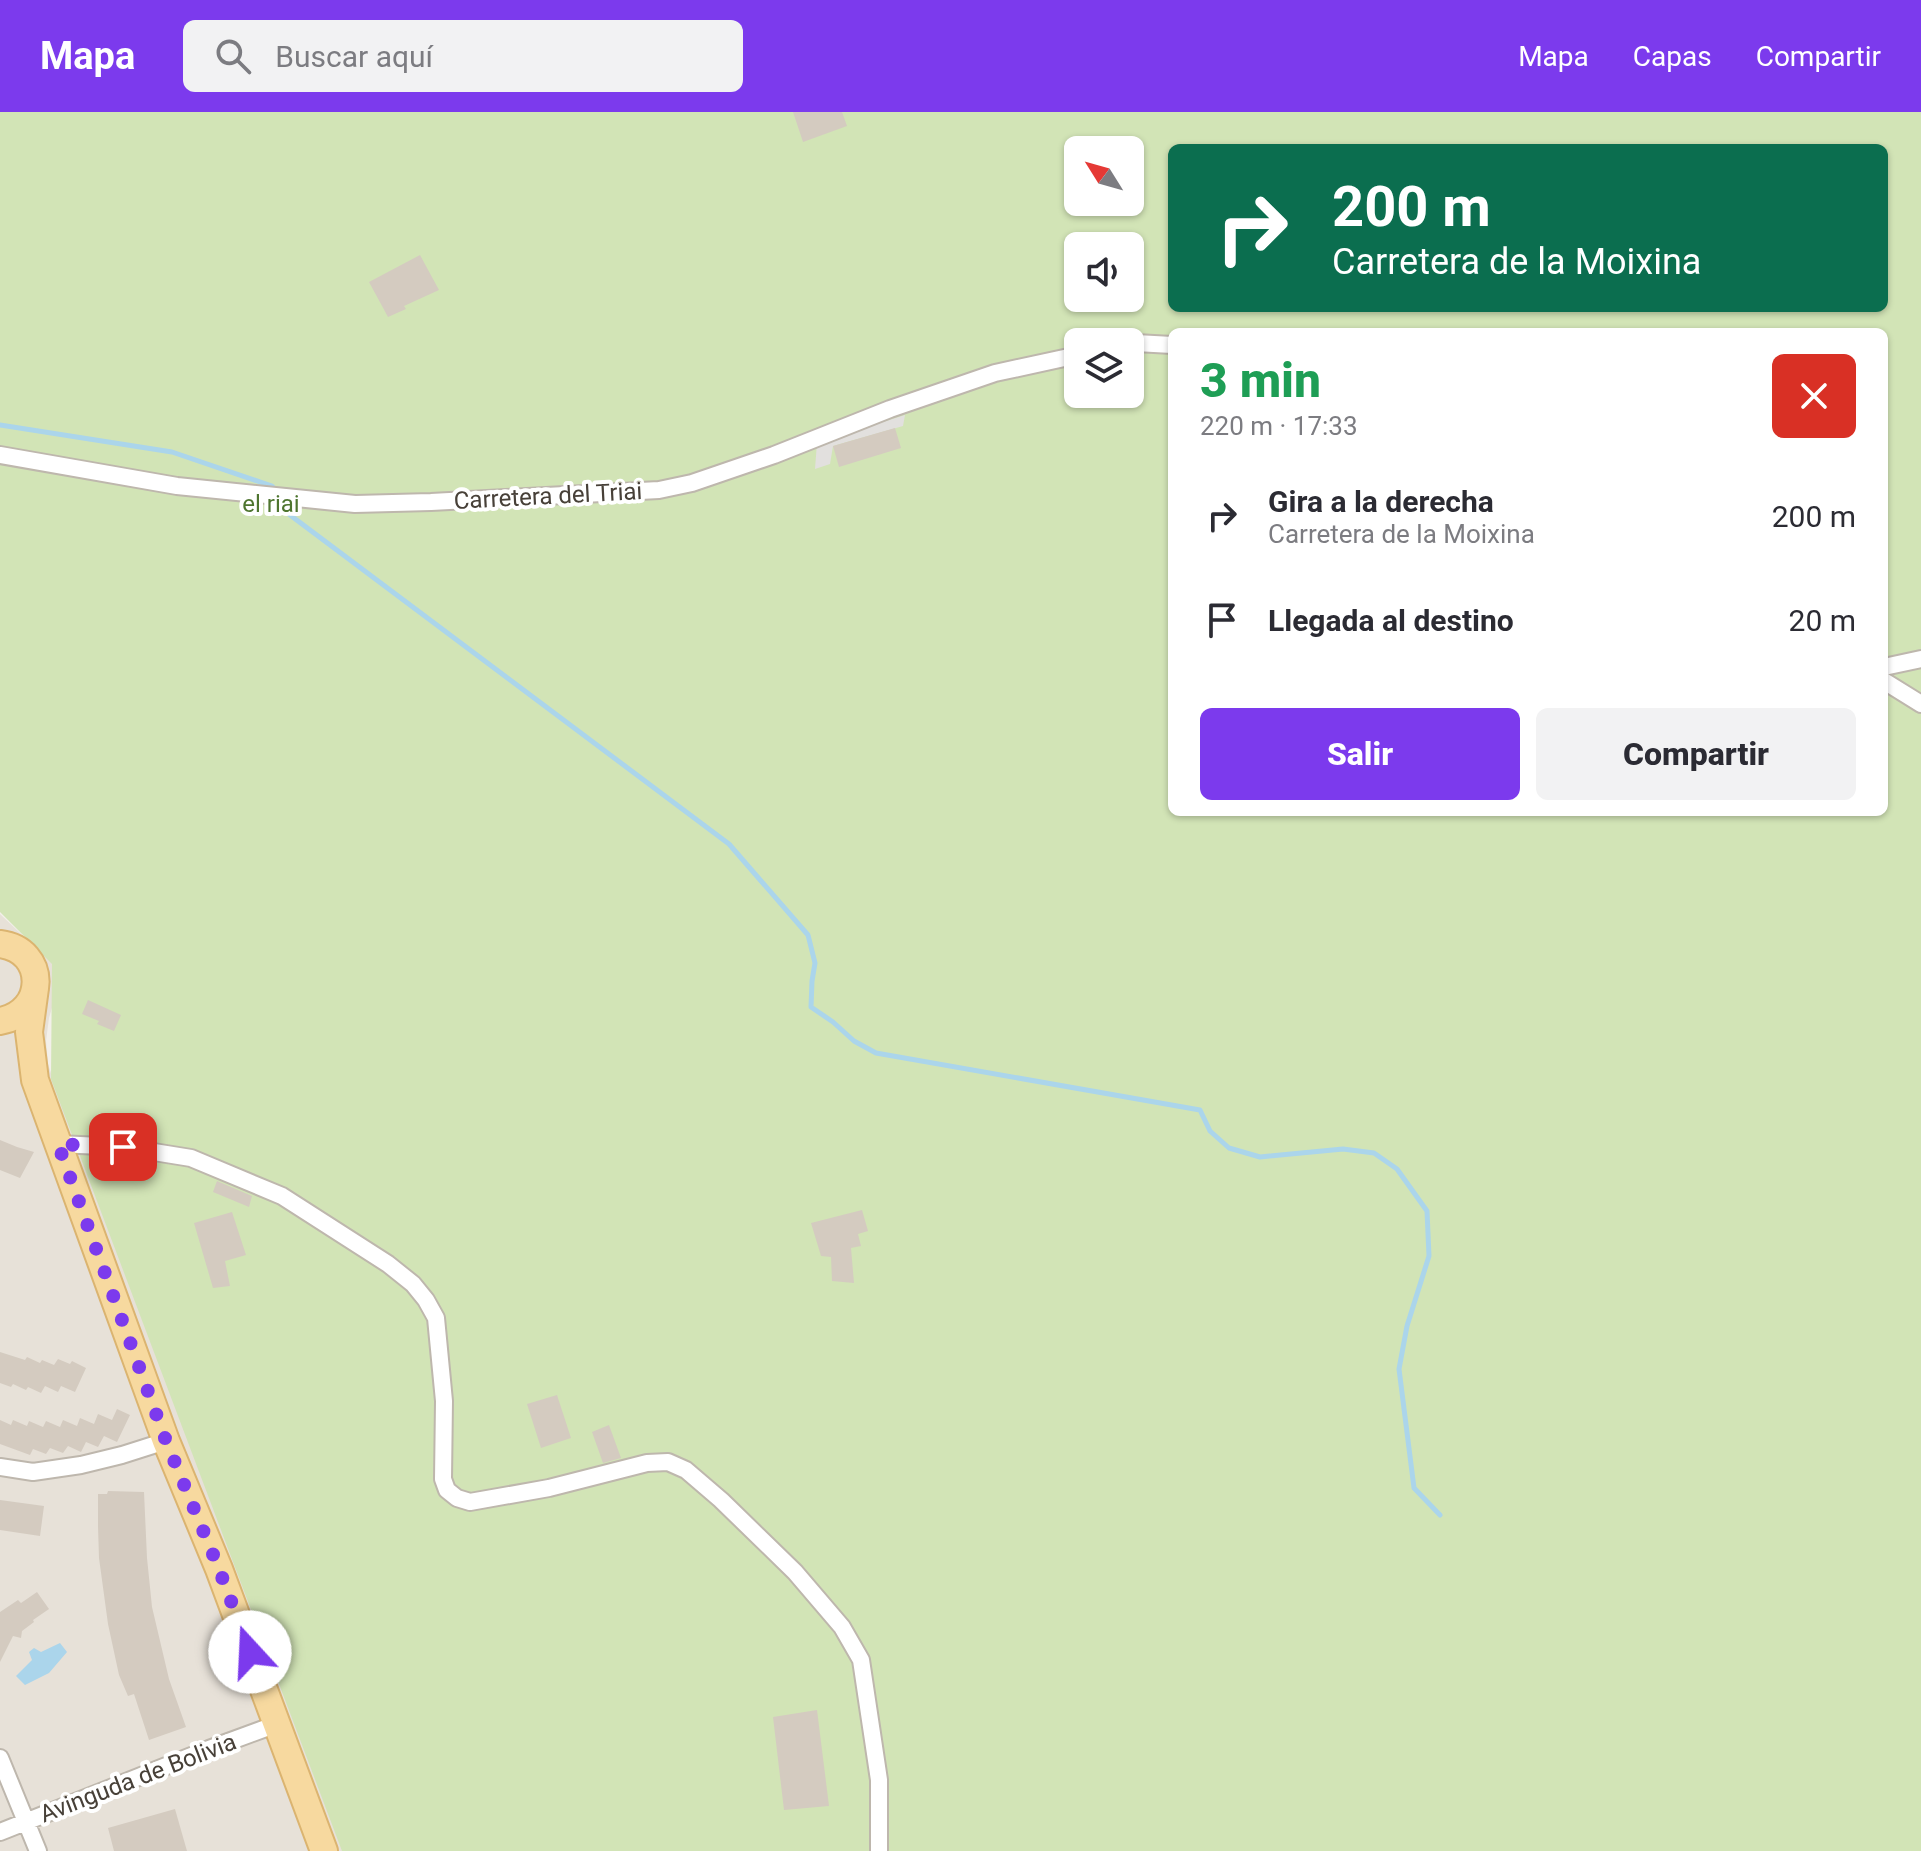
<!DOCTYPE html>
<html lang="es">
<meta charset="utf-8">
<style>
:root{--surface:#fff;--page:#f2f2f3;--text:#2b2b33;--muted:#7c7c81;--accent:#7c3aed}
body{margin:0;font-family:Roboto,sans-serif;background:var(--page);color:var(--text);height:100vh;display:flex;flex-direction:column;font-size:30px;white-space:nowrap}
*{box-sizing:border-box;margin:0}
p{font-size:26px;color:var(--muted)}
.icon{flex:none;width:44px;height:44px;fill:none;stroke:currentColor;stroke-width:2;stroke-linecap:round;stroke-linejoin:round}
.map{position:relative;flex:1;overflow:hidden}
.panel{position:absolute;left:1168px;top:216px;width:720px;height:488px;display:flex;flex-direction:column;background:var(--surface);border-radius:12px;box-shadow:0 2px 6px #0004}
.panel>*{flex:none}
.top-card{position:absolute;left:1168px;top:32px;width:720px;height:168px;border-radius:12px;box-shadow:0 2px 6px #0004;background:#0b6e4f;color:#fff;overflow:hidden}
.needle{width:52px;rotate:307deg}
.controls{position:absolute;left:1064px;top:24px;display:grid;gap:16px}
.controls a{display:grid;place-items:center;width:80px;height:80px;border-radius:12px;background:var(--surface);box-shadow:0 2px 6px #0004;font-size:40px}
.pin{position:absolute;display:grid;place-items:center;width:68px;height:68px;color:#fff;margin:-34px;border-radius:16px;box-shadow:0 4px 12px #0006}
.me{position:absolute;width:88px;margin:-44px;rotate:340deg;stroke-linejoin:round;filter:drop-shadow(0 0 6px #0008)}
.turn{display:flex;align-items:center;gap:28px;height:168px;padding:0 32px;font-size:36px}
.turn .icon{width:104px;height:104px;stroke-width:2.5}
.turn b{display:block;font-size:56px;line-height:68px}
.round{display:grid;place-items:center;flex:none;width:84px;height:84px;border-radius:12px;background:var(--page)}
.overview{display:flex;align-items:center;justify-content:space-between;height:136px;padding:0 32px}
h1{font-size:48px;font-weight:800;line-height:60px;color:#1e9e55}
.action{display:flex;gap:16px;margin-top:auto;padding:16px 32px}
.action a{flex:1;height:92px;border-radius:12px;background:var(--accent);color:#fff;font-size:32px;font-weight:800;line-height:92px;text-align:center}
.action a+a{background:var(--page);color:var(--text)}
ul{padding:0;list-style:none}
li{display:flex;align-items:center;gap:24px;height:104px;padding:0 32px}
li div{flex:1}
li b{display:block;font-size:30px}
li em{font-style:normal}
header{display:flex;align-items:center;gap:48px;box-sizing:border-box;height:112px;padding:0 40px;background:var(--accent);color:#fff}
header strong{font-size:38px}
nav{display:flex;gap:44px;margin-inline-start:auto;font-size:28px}
.search{width:560px;height:72px;background:var(--page);display:flex;align-items:center;gap:20px;box-sizing:border-box;padding:0 28px;border-radius:12px;color:var(--muted);font-size:30px}
.map>svg:first-child{display:block}
</style>
<header>
<strong>Mapa</strong>
<div class="search"><svg class="icon" aria-label="search" viewBox="0 0 24 24"><circle cx="10" cy="10" r="6"/><path d="M15 15l6 6"/></svg>Buscar aquí</div>
<nav><a>Mapa</a><a>Capas</a><a>Compartir</a></nav>
</header>
<div class="map">
<svg width="1921" height="1739" viewBox="0 0 1921 1739">
<rect width="100%" height="100%" fill="#f3f0ea"/>
<path fill="#e7e1d8" d="M0,802L53,852L56,882L49,906L46,929L48,952L55,973L382,1739H0Z"/>
<path fill="#d2e4b6" fill-rule="evenodd" d="M0,0H1921V1739H342L51,967L52,852L0,800ZM1172,36H1884V196H1172ZM1078,38H1130V90H1078ZM1078,134H1130V186H1078ZM1172,220H1884V700H1172ZM1078,230H1130V282H1078Z"/>
<path fill="#e2e0de" d="M905,303L903,314L833,334L830,352L815,357L817,331Z"/>
<path fill="#abd5eb" d="M60,1531L67,1540L49,1561L25,1573L16,1564L32,1548L29,1540L34,1536L41,1540Z"/>
<g fill="none" stroke-linecap="round" stroke-linejoin="round">
<path stroke="#abd5eb" stroke-width="5" d="M0,313L172,340L272,374L276,380
M280,389L286,400L729,732L808,823L815,851L812,869L811,895L833,910L854,929L876,941L1200,998L1210,1019L1229,1036L1260,1045L1343,1037L1374,1041L1397,1057L1427,1099L1429,1144L1407,1214L1399,1257L1414,1376L1440,1403"/>
</g>
<path fill="#d4cbc0" d="M793,0H842L847,14L803,30Z
M420,143L439,178L404,194L406,197L388,205L369,170Z
M895,316L901,336L839,355L833,334Z
M88,888L121,903L114,919L97,912L99,909L82,902Z
M0,1028L17,1035L34,1040L20,1066L0,1058Z
M217,1069L252,1084L249,1095L213,1080Z
M862,1098L868,1119L858,1122L861,1134L851,1136L854,1171L832,1169L831,1145L821,1144L811,1111Z
M232,1100L246,1143L225,1149L230,1174L213,1176L194,1111Z
M0,1240L25,1248L27,1245L40,1251L42,1248L54,1253L58,1247L70,1252L72,1249L86,1256L75,1280L61,1274L58,1280L45,1274L41,1281L28,1275L26,1278L13,1272L11,1275L0,1271Z
M557,1283L571,1326L541,1336L527,1292Z
M117,1297L130,1303L117,1330L104,1324L98,1335L86,1330L81,1340L68,1334L63,1341L50,1336L46,1342L33,1337L30,1343L0,1332V1308L11,1313L13,1308L27,1314L29,1309L43,1315L46,1309L60,1315L63,1308L77,1314L80,1306L94,1312L98,1302L112,1308Z
M609,1313L621,1346L603,1351L592,1320Z
M108,1379L144,1380L147,1446L152,1495L169,1567L186,1615L149,1628L134,1582L128,1584L119,1563L108,1512L99,1446L98,1414V1382H107Z
M0,1388L44,1394L40,1424L0,1418Z
M37,1480L49,1497L33,1508L34,1510L22,1519L21,1526L13,1524L0,1550V1500L18,1488L21,1491Z
M817,1598L829,1694L784,1698L773,1605Z
M175,1697L187,1739H114L108,1716Z"/>
<g fill="none" stroke-linecap="round" stroke-linejoin="round">
<g stroke="#beb7ad" stroke-width="20">
<path id="minor" d="M1130,232L1136,231L1172,233
M0,343L177,374L355,392L431,390L659,378L692,371L774,343L890,297L995,261L1078,243
M1884,555L1921,547
M1884,569L1921,592
M58,1032L123,1035L191,1046L282,1084L388,1152L413,1172L426,1188L436,1206L444,1289L443,1367L447,1378L457,1386L470,1390L549,1376L647,1351L668,1350L686,1358L721,1388L795,1460L842,1515L861,1548L879,1668V1739
M0,1355L33,1360L81,1353L122,1343L166,1329
M0,1646L38,1739
M0,1720L209,1637L277,1612"/>
</g>
<g stroke="#dbb470" stroke-width="30">
<path id="primary" d="M0,832C48,838 47,901 0,909
M35,876L29,920L35,968L166,1329L219,1457L324,1739"/>
</g>
<use href="#minor" stroke="#fff" stroke-width="16"/>
<use href="#primary" stroke="#f7d99f" stroke-width="26"/>
</g>
<g fill="none" stroke-linecap="round" stroke-linejoin="round">
<path stroke="#7c3aed" stroke-width="14" stroke-dasharray="0 25.2" d="M123,1035L58,1032L166,1329L219,1457L250,1540"/>
</g>
<g text-anchor="middle" dominant-baseline="central" stroke-width="8" stroke-linejoin="round" paint-order="stroke">
<g font-size="24" fill="#474038" stroke="#fff">
<text transform="translate(548 384) rotate(-3)">Carretera del Triai</text>
<text transform="translate(138 1666) rotate(-21)">Avinguda de Bolivia</text>
</g>
<g font-size="24" fill="#4e752f" stroke="#fff">
<text x="271" y="392">el riai</text>
</g>
</g>
</svg>
<div class="controls">
<a><svg class="needle" viewBox="-14 -14 28 28"><path d="M0-13l5 13h-10z" fill="#e53935"/><path d="M0 13l5-13h-10z" fill="#7c7c81"/></svg></a>
<a><svg class="icon" aria-label="sound" viewBox="0 0 24 24"><path d="M4 9h4l5-4v14l-5-4H4zM17 9q2 3 0 6"/></svg></a>
<a><svg class="icon" aria-label="layers" viewBox="0 0 24 24"><path d="M12 4l9 5-9 5-9-5zM3 14l9 5 9-5"/></svg></a>
</div>
<div class="pin" style="left:123px;top:1035px;background:#d93025"><svg class="icon" aria-label="arrive" viewBox="0 0 24 24"><path d="M6 21V4h12l-3 4 3 4H6"/></svg></div>
<svg class="me" style="left:250px;top:1540px" viewBox="-20 -20 40 40"><circle r="19" fill="#fff"/><path d="M0-13L10 11 0 6-10 11z" fill="#7c3aed"/></svg>
<div class="top-card">
<div class="turn"><svg class="icon" aria-label="right" viewBox="0 0 24 24"><path d="M7 20v-9h11M14 6l5 5-5 5"/></svg><div><b>200 m</b>Carretera de la Moixina</div></div>
</div>
<section class="panel">
<div class="overview"><div><h1>3 min</h1><p>220 m · 17:33</p></div><a class="round" style="background:#d93025;color:#fff"><svg class="icon" aria-label="close" viewBox="0 0 24 24"><path d="M6 6l12 12M18 6L6 18"/></svg></a></div>
<ul>
<li><svg class="icon" aria-label="right" viewBox="0 0 24 24"><path d="M7 20v-9h11M14 6l5 5-5 5"/></svg><div><b>Gira a la derecha</b><p>Carretera de la Moixina</p></div><em>200 m</em></li>
<li><svg class="icon" aria-label="arrive" viewBox="0 0 24 24"><path d="M6 21V4h12l-3 4 3 4H6"/></svg><div><b>Llegada al destino</b></div><em>20 m</em></li>
</ul>
<div class="action"><a>Salir</a><a>Compartir</a></div>
</section>
</div>
